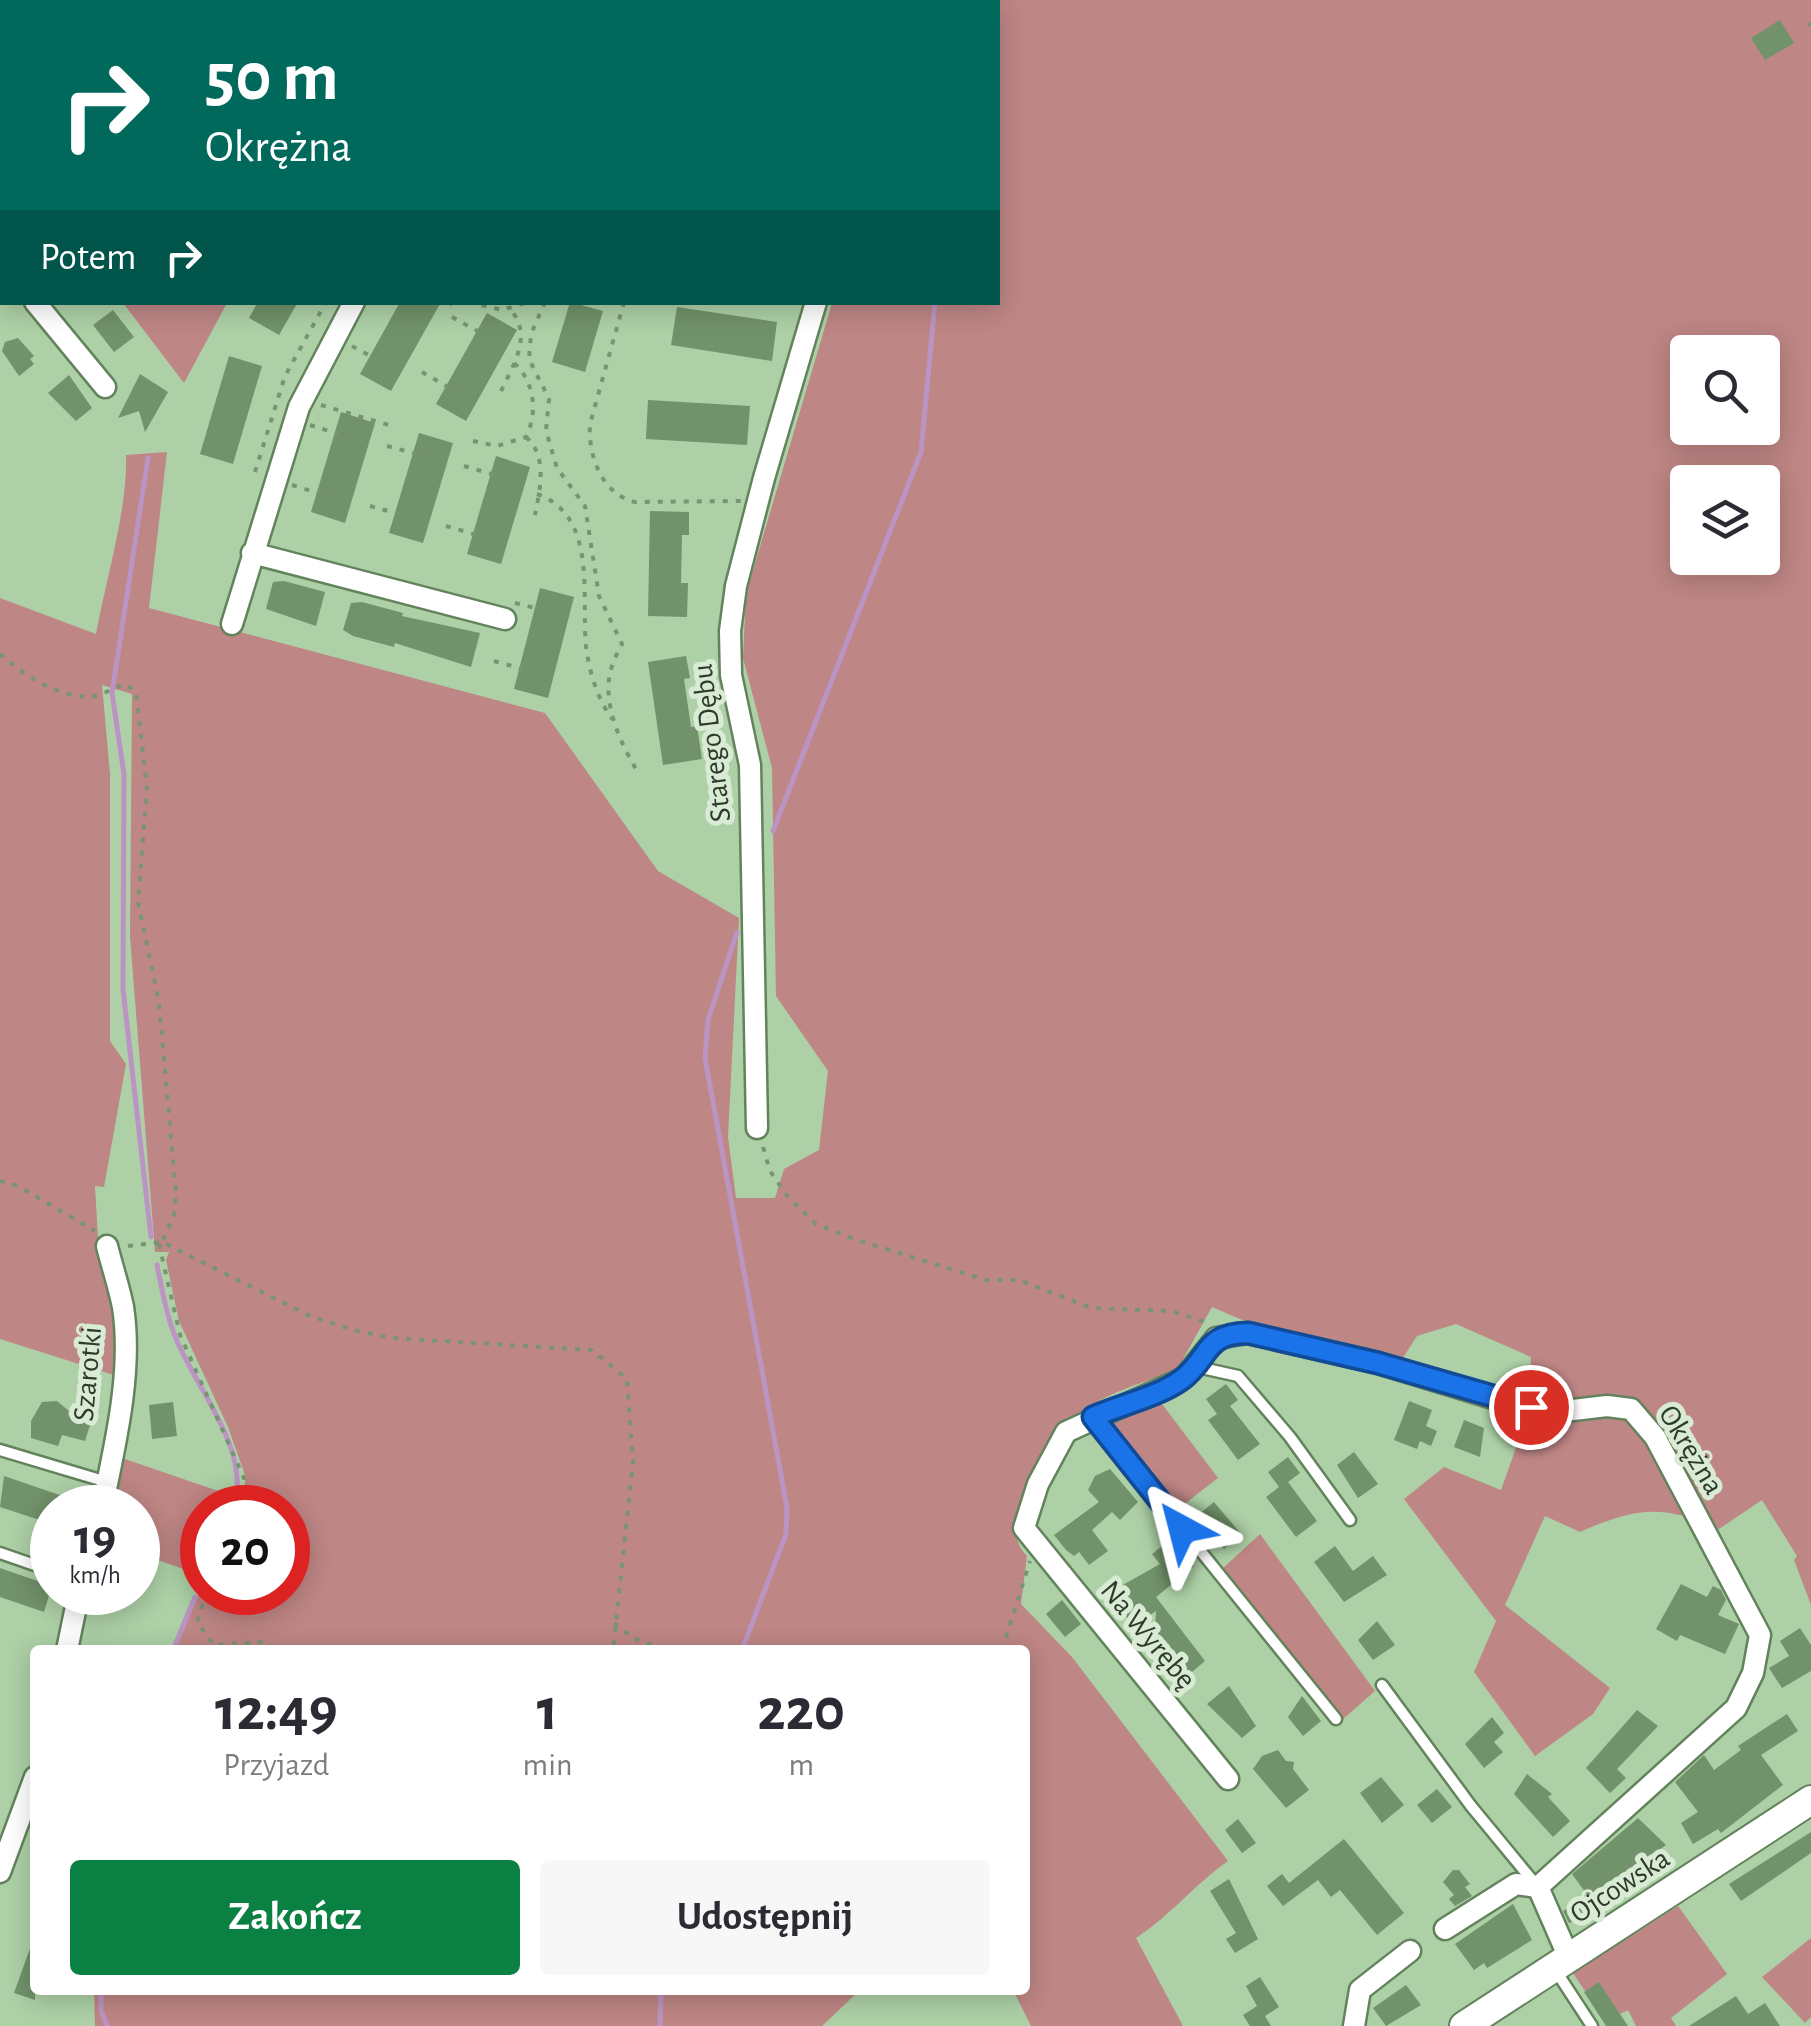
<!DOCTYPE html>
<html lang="pl">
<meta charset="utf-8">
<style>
:root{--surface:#fff;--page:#f7f7f7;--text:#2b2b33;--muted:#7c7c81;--accent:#0b8043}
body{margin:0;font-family:"Alegreya Sans",sans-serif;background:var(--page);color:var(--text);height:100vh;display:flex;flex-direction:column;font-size:38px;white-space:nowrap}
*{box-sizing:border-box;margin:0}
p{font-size:32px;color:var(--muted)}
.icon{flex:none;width:55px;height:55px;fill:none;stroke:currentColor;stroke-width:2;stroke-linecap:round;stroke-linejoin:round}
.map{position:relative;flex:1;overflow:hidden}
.details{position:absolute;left:30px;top:1645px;width:1000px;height:350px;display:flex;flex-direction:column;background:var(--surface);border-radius:10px;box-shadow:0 5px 25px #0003}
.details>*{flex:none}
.guide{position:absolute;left:0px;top:0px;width:1000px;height:305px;box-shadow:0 5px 25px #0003;background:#00695c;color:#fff;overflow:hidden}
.controls{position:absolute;left:1670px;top:335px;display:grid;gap:20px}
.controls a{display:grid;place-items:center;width:110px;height:110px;border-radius:10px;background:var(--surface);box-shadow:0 5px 25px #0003;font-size:50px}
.speed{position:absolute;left:30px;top:1485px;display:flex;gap:20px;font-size:50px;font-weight:700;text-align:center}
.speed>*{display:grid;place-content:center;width:130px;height:130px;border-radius:50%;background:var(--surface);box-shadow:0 5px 25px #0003;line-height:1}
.speed small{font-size:25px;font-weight:400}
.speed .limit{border:15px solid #d22;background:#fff;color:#111}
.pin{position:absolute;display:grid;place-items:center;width:85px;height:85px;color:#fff;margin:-42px;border:5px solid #fff;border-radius:50%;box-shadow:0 2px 10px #0007}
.me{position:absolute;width:110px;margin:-55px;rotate:322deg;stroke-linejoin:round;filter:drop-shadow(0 0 8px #0008)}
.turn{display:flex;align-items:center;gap:35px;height:210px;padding:0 40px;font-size:45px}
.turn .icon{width:130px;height:130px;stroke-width:2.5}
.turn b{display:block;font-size:70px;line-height:85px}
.then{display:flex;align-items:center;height:95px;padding:0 40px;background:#0003;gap:20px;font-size:38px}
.eta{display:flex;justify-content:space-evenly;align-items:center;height:170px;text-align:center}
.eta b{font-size:60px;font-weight:600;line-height:70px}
.primary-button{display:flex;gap:20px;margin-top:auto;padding:20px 40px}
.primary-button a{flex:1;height:115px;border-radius:10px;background:var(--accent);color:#fff;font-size:40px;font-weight:600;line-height:115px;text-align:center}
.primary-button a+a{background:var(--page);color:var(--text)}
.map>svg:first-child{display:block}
</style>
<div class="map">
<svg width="1811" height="2026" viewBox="0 0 1811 2026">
<rect width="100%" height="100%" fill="#add0a6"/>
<path fill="#be8685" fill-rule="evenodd" d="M0,0H295L297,2H2V145Z
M854,0H1811V1605L1794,1560L1797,1556L1762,1500L1719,1529C1663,1504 1636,1507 1580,1532L1545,1516L1505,1605L1610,1688L1593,1714L1535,1756L1474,1672L1496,1621L1404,1499L1444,1467L1501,1490L1529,1411L1531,1357L1456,1324L1417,1336L1401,1361L1254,1325L1212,1307L1177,1370C1093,1400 1056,1409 1024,1498C1016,1519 1010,1539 1027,1556L1021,1604L1072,1657L1228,1861C1194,1885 1171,1915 1136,1938L1183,2026H1031L1013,1990H1025V1650H175L202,1587V1592H288V1508L240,1507L246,1478L228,1427L179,1321L166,1260L169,1252H155L130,937L132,694L102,685L110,774V1041L126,1064L104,1187L95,1186L98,1239L109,1277L120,1377L0,1339V598L96,634C106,579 128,508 126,455L167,452L149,608L545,713L658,871L739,918L728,1137L736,1198H775L784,1169L819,1150L828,1071L776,996L772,768L743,658L746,594L832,303L998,302V2ZM1688,352H1762V428H1688ZM1688,482H1762V558H1688Z
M123,303H227L184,383Z
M1156,1396L1218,1478L1174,1512C1154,1487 1115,1453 1113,1420Z
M119,1457L230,1495L225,1507L202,1508L200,1575L138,1553V1508H108Z
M1260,1534L1375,1691L1343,1719L1223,1568Z
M1678,1906L1727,1974L1671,2018L1676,2026H1636L1628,2010L1620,2014L1600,1984L1585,1991L1573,1973Z
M1811,1938V2017L1805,2023L1762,1977Z
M94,1990H860L822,2026H95Z"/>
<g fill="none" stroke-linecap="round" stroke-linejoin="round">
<path stroke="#bb94c3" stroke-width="5" d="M148,458L112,693L124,774L123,989L151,1237
M773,831L921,452L935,302
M737,932L708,1020L705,1058L787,1508L786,1534L742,1650
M157,1265C162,1290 167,1318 177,1341C199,1393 251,1450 234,1508
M173,1650L195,1597
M101,1990V2010L107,2026
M660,2026L661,1990"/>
</g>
<path fill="#71926a" d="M1780,20L1794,43L1765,60L1751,38Z
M258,302H298L279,335L249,318Z
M400,302H441L391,391L360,374Z
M570,302L603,311L585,372L552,362Z
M677,307L777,322L772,361L671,345Z
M113,310L134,337L114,352L93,325Z
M487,313L517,330L466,421L436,404Z
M18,338L34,356L30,359L34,364L19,376L2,351L5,342Z
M229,356L262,366L233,464L200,454Z
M140,374L168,392L145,432L139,411L118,418Z
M69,375L92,408L76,421L48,393Z
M648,400L750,406L747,445L646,439Z
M341,412L375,423L345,523L311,512Z
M419,433L453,443L423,543L389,533Z
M496,456L530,467L501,564L467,554Z
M650,511L689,512V535H682L681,583H688L687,617L648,616Z
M284,581L325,592L316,626L266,609L273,582Z
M540,588L574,597L548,698L514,689Z
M362,602L403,613L402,616L480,633L471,667L395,643L394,647L353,636L343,630L351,603Z
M686,656L690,678L684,679L691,727L697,726L702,759L663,765L648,662Z
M1226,1384L1238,1400L1230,1406L1260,1444L1238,1460L1208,1420L1217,1414L1206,1399Z
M57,1401L69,1411L68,1415L91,1422L85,1441L62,1435L58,1446L31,1438V1421L42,1402Z
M1409,1401L1432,1410L1426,1426L1437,1431L1431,1446L1420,1441L1417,1449L1394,1440Z
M173,1402L177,1436L152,1439L149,1405Z
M1464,1420L1484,1428L1480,1457L1454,1447Z
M1354,1452L1378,1484L1358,1498L1337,1465Z
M1288,1457L1300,1473L1288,1482L1317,1521L1296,1537L1266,1497L1279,1487L1268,1472Z
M1110,1469L1138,1502L1120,1520L1112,1512L1092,1530L1108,1551L1089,1565L1079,1552L1074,1556L1066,1550L1054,1535L1099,1502L1088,1490L1095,1476Z
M4,1476L89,1505V1508H52V1524L0,1507Z
M1214,1502L1241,1534L1224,1549L1197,1516Z
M1171,1539L1194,1566L1156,1597L1205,1661L1186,1677L1162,1648L1154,1647L1156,1611L1134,1626L1117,1606L1124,1600L1121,1586L1160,1564L1152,1554Z
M1335,1546L1353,1571L1373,1556L1387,1575L1344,1602L1314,1562Z
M0,1568L52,1586L44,1612L0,1597Z
M1681,1584L1707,1597L1713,1586L1721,1590L1726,1600L1718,1615L1739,1624L1725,1654L1680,1635L1677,1641L1656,1629Z
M1062,1600L1081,1624L1065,1637L1046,1614Z
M1377,1621L1395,1645L1373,1660L1358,1640Z
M1800,1628L1811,1645V1671L1782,1688L1769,1668L1789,1656L1780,1641Z
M1229,1686L1256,1726L1242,1738L1207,1704Z
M1302,1696L1321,1721L1303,1736L1288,1717Z
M1637,1710L1658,1726L1617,1769L1626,1778L1610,1793L1586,1768Z
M1787,1714L1798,1731L1761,1755L1783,1785L1721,1833L1718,1829L1693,1844L1681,1823L1698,1812L1675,1782L1704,1755L1714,1770L1741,1750L1738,1746Z
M1492,1717L1504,1733L1494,1742L1503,1752L1484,1768L1465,1744Z
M1278,1750L1286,1761L1294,1762L1293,1769L1309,1790L1286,1808L1253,1769L1262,1756Z
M1527,1774L1552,1794L1548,1797L1570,1821L1553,1837L1514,1794Z
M1381,1777L1404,1805L1382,1823L1360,1793Z
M1437,1789L1452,1807L1432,1823L1417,1805Z
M1638,1818L1666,1845L1659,1850L1666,1861L1597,1912L1569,1923L1563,1911L1588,1896L1572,1874Z
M1238,1819L1256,1843L1242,1853L1225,1830Z
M1811,1832V1853L1741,1901L1729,1884Z
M1344,1839L1404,1913L1377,1935L1340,1890L1331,1897L1318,1880L1283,1906L1267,1886L1282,1874L1289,1883Z
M1453,1870H1459L1470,1884L1465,1887L1472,1896L1455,1906L1449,1899L1454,1895L1443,1882Z
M1229,1879L1258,1939L1235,1953L1226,1939L1236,1933L1210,1891Z
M1513,1904L1532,1940L1487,1968L1484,1963L1474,1970L1455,1944Z
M33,1940H35V2000L14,1993Z
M1260,1977L1279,2007L1265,2016L1271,2026H1250L1243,2015L1257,2006L1246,1986Z
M1599,1982L1628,2026H1606L1584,1992Z
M1406,1985L1421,2005L1386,2026L1373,2008Z
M1736,1996L1748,2014L1765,2003L1780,2026H1689Z"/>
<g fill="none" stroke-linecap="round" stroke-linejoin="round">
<g stroke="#63835c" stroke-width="15">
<path id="lane" d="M1193,1366L1238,1376L1290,1437L1350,1520
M1095,1420L1336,1719
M0,1450L107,1482
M0,1553L52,1571
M1382,1685L1471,1806L1537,1886
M1554,1968L1592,2026"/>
</g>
<g stroke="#63835c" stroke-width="25">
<path id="street" d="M844,0L846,2
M612,2L614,0
M0,261L2,264
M35,302L105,387
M252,553L505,619
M232,624L299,407L354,302
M757,1128L750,765L731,675L730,631L736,586L764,478L816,302
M102,1508C115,1445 133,1371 123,1307C119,1287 112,1266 107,1246
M67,1650L79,1592
M1228,1779L1024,1528L1038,1484L1066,1432L1184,1378L1216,1338L1248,1333L1378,1363L1506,1402L1556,1412L1607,1406L1631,1409L1655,1437L1760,1635L1753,1673L1736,1708L1538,1887L1569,1958
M0,1872L35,1777
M1445,1929L1516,1884L1538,1887
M1354,2026L1360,1990L1410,1951"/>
</g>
<g stroke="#63835c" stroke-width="32">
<path id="secondary" d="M1464,2026L1811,1800"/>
</g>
<path stroke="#799474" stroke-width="4" stroke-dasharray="5 8" stroke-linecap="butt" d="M648,0L650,2
M767,0L769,2
M573,2L575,0
M1808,25L1811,24
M404,302L405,303
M448,302L456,307
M469,302L502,310L528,302
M545,302L531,334L529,359L549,399L546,431L557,468L585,506L599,596L622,644C619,651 614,658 612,666C600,701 621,745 639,774
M624,302L590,424C588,455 601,494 635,502L741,501
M452,317L481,333
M352,346L374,358
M422,372L450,388
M501,391C514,364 533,335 510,309
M321,405L392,426
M310,425L339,434
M526,437C548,456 540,490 535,515
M473,441L497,446L526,437C538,413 535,382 514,363
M387,446L417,454
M464,466L495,475
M255,472L285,376L326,302
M292,485L321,494
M537,494C598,516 581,595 586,646C589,671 597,698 612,719
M370,506L399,514
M446,526L477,535
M515,603L539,609
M0,654C22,674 63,701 95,696C104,694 115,687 125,684L136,692L147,789L138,902L159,1002L176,1193L174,1215L162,1242
M494,661L523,669
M763,1147L770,1171L788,1197L816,1224L854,1239L986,1280H1019L1091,1308L1170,1311L1209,1323
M0,1181L18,1186L95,1231
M159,1244L180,1335L244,1478L236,1508
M128,1246L162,1242L310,1316L353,1330L392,1338L592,1350L627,1379L633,1462L613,1650
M207,1592L197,1622L214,1645L261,1642L283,1650
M614,1623L633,1638L666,1650
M1002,1650L1030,1561"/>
<use href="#lane" stroke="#fff" stroke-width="10"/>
<use href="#street" stroke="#fff" stroke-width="20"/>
<use href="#secondary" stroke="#fff" stroke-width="28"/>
</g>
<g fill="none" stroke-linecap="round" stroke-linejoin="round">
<g stroke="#114b97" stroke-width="25">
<path id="route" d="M1182,1529L1093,1417C1120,1405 1157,1397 1181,1380C1211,1358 1202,1334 1248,1333L1378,1363L1531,1407"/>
</g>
<use href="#route" stroke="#1a73e8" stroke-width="18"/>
</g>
<g text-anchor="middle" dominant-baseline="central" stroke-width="10" stroke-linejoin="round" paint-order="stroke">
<g font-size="30" fill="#2d3b2a" stroke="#d9ebd5">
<text transform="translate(712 743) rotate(-97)">Starego Dębu</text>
<text transform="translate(88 1374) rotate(-85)">Szarotki</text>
<text transform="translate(1691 1450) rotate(59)">Okrężna</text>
<text transform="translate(1148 1635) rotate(50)">Na Wyrębę</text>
<text transform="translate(1620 1886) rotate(-33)">Ojcowska</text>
</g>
</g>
</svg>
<div class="controls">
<a><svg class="icon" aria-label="search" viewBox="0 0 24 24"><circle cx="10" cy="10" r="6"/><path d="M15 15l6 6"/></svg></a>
<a><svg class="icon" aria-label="layers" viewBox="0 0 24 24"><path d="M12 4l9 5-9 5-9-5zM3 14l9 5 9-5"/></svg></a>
</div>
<div class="speed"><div>19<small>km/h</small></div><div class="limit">20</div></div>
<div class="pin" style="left:1531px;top:1407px;background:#d93025"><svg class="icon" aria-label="arrive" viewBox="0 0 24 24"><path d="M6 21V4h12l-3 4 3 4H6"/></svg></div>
<svg class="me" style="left:1182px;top:1529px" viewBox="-20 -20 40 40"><path d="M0-17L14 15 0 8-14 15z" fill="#1a73e8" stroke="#fff" stroke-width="4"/></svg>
<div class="guide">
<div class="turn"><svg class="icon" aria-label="right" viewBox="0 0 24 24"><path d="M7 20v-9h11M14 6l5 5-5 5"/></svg><div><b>50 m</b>Okrężna</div></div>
<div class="then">Potem<svg class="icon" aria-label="right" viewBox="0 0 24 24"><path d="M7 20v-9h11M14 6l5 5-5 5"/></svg></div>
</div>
<section class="details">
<div class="eta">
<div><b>12:49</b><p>Przyjazd</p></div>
<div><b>1</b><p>min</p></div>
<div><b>220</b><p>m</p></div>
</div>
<div class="primary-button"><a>Zakończ</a><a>Udostępnij</a></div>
</section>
</div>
